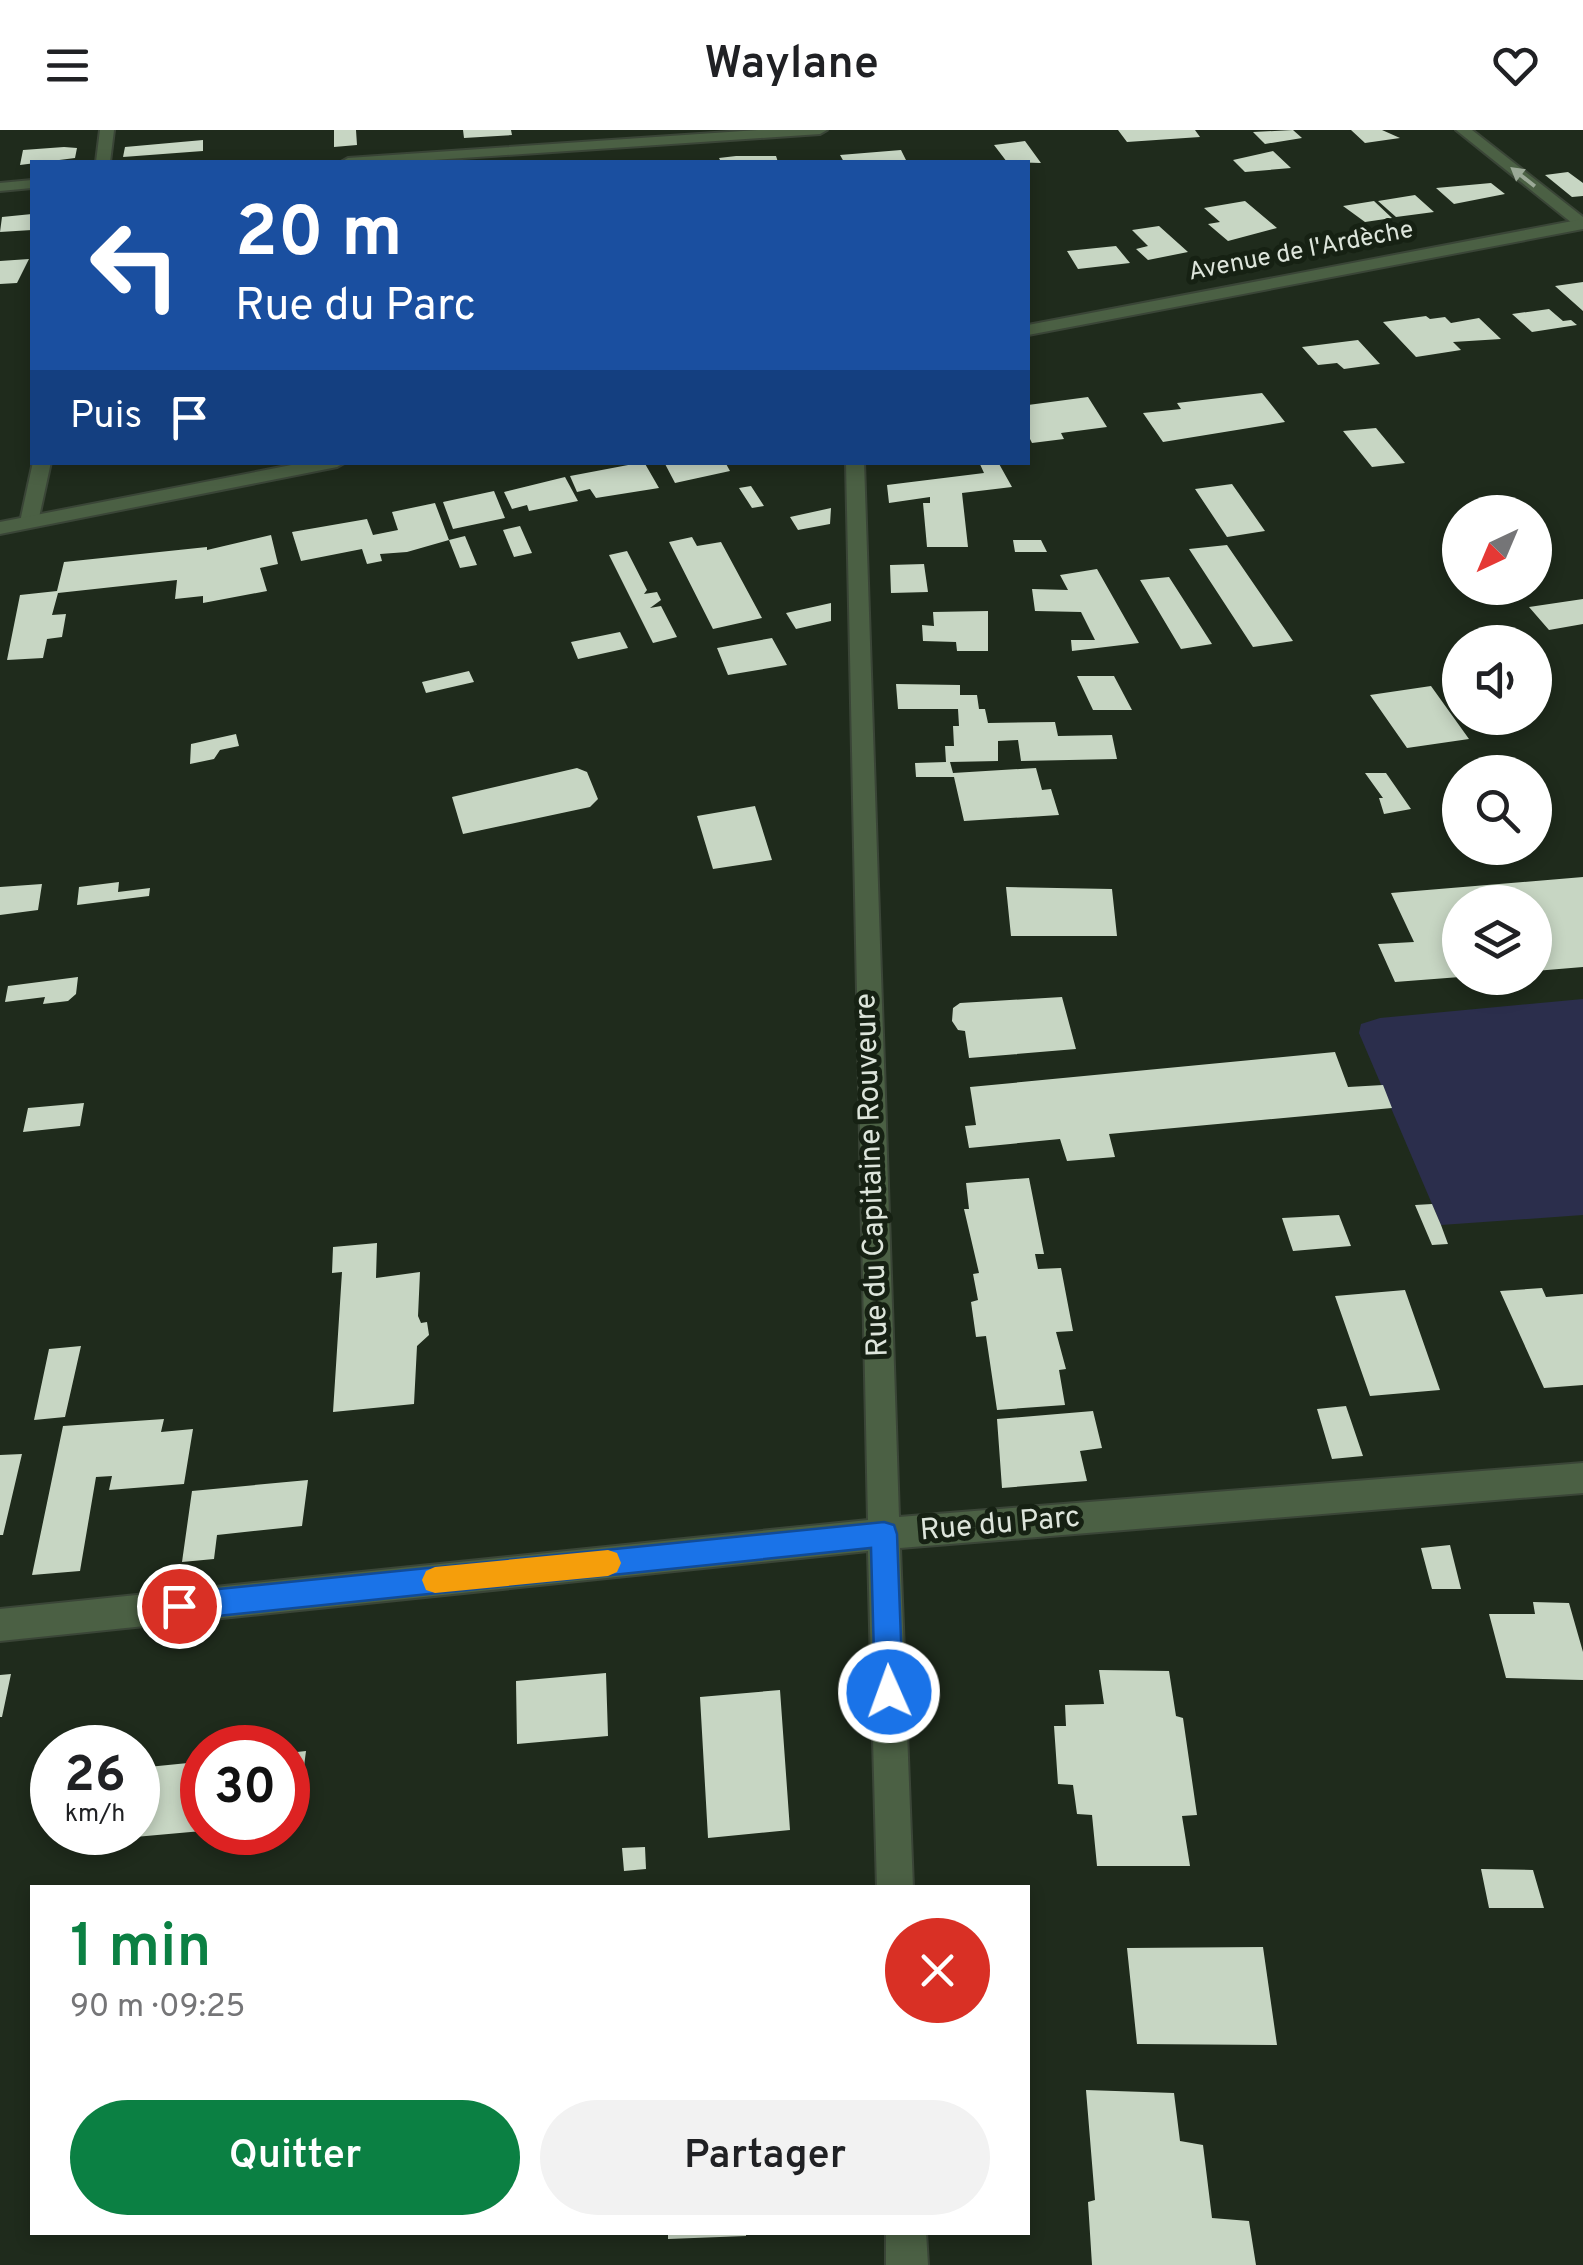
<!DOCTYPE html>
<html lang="fr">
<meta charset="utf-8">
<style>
:root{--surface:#fff;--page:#f2f2f2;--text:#202124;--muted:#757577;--accent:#0b8043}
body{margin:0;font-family:Overpass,sans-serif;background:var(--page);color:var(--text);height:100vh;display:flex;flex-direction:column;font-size:38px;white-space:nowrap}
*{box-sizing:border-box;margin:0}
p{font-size:32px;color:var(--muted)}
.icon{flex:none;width:55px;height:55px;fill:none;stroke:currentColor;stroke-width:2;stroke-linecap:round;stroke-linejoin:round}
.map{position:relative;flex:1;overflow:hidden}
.side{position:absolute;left:30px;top:1755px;width:1000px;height:350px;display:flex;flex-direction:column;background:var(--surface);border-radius:0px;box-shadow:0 5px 15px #0003}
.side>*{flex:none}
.top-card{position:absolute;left:30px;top:30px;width:1000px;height:305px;border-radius:0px;box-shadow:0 5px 15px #0003;background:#1a4fa0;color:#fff;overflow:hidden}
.needle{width:65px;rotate:224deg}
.fabs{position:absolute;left:1442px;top:365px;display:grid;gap:20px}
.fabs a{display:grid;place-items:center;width:110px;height:110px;border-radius:50%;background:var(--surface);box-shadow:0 5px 15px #0003;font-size:50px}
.speed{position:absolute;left:30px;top:1595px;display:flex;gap:20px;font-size:50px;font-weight:700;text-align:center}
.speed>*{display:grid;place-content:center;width:130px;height:130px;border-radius:50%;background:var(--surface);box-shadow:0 5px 15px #0003;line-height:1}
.speed small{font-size:25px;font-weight:400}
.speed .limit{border:15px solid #d22;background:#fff;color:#111}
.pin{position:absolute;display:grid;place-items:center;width:85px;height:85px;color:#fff;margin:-42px;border:5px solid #fff;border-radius:50%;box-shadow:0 2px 10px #0007}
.me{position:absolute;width:110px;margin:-55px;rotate:358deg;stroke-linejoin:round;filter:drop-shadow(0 0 8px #0008)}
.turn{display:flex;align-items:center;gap:35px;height:210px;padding:0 40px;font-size:45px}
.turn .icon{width:130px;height:130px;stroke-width:2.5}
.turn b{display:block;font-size:70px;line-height:85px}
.then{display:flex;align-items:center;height:95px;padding:0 40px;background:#0003;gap:20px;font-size:38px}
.round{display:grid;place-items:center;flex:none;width:105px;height:105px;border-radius:52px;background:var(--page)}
.overview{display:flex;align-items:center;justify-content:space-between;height:170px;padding:0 40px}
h1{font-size:60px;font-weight:600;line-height:75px;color:var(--accent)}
.primary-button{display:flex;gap:20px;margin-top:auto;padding:20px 40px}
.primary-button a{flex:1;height:115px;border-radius:60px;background:var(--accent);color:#fff;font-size:40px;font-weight:600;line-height:115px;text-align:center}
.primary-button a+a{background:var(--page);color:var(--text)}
header{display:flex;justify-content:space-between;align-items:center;height:130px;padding:0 40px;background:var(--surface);font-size:45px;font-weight:600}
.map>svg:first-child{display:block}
</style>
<header><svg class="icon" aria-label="menu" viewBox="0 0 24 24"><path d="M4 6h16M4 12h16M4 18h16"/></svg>Waylane<svg class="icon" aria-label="heart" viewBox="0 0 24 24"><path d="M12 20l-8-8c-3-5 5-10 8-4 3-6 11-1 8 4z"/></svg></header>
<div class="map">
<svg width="1583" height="2135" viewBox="0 0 1583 2135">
<rect width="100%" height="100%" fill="#1f2b1c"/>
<path fill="#2b2e4c" d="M1583,869V1085L1441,1095L1359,903L1361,894L1380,888Z"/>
<path fill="#c7d6c3" d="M334,0H356L357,15L334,17Z
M463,0H511L512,5L464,8Z
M1118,0H1195L1200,7L1127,12Z
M1293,0L1302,8L1265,14L1253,2Z
M1351,0H1382L1400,8L1365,13Z
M203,10V21L123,27L125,17Z
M1025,11L1041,33L1007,32L994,15Z
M64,17L77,18L75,28L20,35L23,20Z
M901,20L907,32H844L840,25Z
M1273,21L1291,38L1245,42L1233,30Z
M736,26H776L778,32H721L719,28Z
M1568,42L1583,53V66L1572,67L1545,45Z
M1491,53L1505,64L1454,74L1436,58Z
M1415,65L1434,82L1396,87L1378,71Z
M1245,71L1277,98L1228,111L1208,94L1220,92L1204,78Z
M1374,71L1392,88L1365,92L1343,76Z
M32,84V100L0,102L2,87Z
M1159,96L1188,122L1148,130L1136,119L1148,116L1132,100Z
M1116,116L1130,133L1078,139L1067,121Z
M29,129L17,153L0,154V131Z
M1583,152V181L1555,156Z
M1549,179L1563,191L1571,190L1577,195L1532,202L1512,184Z
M1426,186L1430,189L1445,187L1451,193L1479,188L1501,209L1453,212L1461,220L1416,227L1383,192Z
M1358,210L1380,234L1344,239L1337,233L1318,235L1302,217Z
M1262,263L1285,292L1163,312L1143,283L1181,279L1177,273Z
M1088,267L1107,297L1061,303L1064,309L1032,313L1028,305V275Z
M1376,298L1405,333L1372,337L1343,301Z
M644,332L659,358L596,368L590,359L577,362L570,346Z
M664,332H725L730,341L675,353Z
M979,332H998L1012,357L962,363L968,417H927L923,373H930V367L889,373L887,355L984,343Z
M565,347L578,371L529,381L527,375L512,379L504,362Z
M1232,354L1265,401L1227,407L1195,359Z
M751,356L764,376L752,378L739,358Z
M494,361L505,388L453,399L443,372Z
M435,373L449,410L407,422L380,424L382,431L367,434L362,419L301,431L292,402L367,389L373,405L398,400L392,382Z
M831,378L830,394L798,400L790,387Z
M520,396L532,423L514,427L503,400Z
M271,405L278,434L260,438L267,461L203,473V466L175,469L177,450L58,463L52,485L66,484L62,507L47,509L43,528L7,530L20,465L57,461L64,432L207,417V420Z
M465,406L477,435L460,438L449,410Z
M692,407L697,416L721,412L762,488L713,499L669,412Z
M1013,410H1041L1047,422H1015Z
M1227,415L1293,511L1253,517L1189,419Z
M627,421L647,460L644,464L657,462L661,470L650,478L661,476L677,507L653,513L609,425Z
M924,434L928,462L891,463L890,435Z
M1097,439L1139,513L1072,521L1071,510H1095L1081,482L1035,481L1032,459L1068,460L1060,445Z
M1169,447L1212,514L1181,519L1140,450Z
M1583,469V494L1549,500L1529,477Z
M831,473V491L796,499L786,483Z
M988,481V521H957L956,512L923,511L922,495L934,496L933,482Z
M620,502L628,518L578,529L571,512Z
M772,508L787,535L728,545L717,518Z
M469,541L474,552L426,563L422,552Z
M1077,546H1114L1132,580H1093Z
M896,554L960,555V565H977L979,579H985L988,593L1055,592L1058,606L1112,605L1117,629L1021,631L1018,610L998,611V631L950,632L953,643L1036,638L1042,660L1051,659L1059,685L964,691L954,647H916L915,633L946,632L945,616H954L953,596H959L958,579H898Z
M1431,556L1469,609L1407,618L1370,565Z
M236,604L239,616L220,620L214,629L190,634L191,614Z
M577,638L587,642L598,669L590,677L463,704L452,667Z
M1365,643H1386L1411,679L1384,684L1379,668H1383Z
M755,676L772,730L713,739L697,686Z
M1583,747V837L1535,841V772H1460V847L1395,852L1378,814L1414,812L1391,763Z
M119,752L118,762L150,758L149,766L77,775L79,757Z
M42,754L38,780L0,785V757Z
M1006,757L1112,759L1117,806H1011Z
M78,847L76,864L68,871L43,874L45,867L5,872L8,856Z
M1062,867L1076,919L969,928L965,901L958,900L952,891L953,878L960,873Z
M1335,922L1348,957L1383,955L1392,978L1109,1004L1115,1027L1067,1031L1060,1009L969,1018L965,996L976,995L970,957Z
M84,973L80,996L23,1002L28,978Z
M1029,1048L1044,1124H1035L1038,1139L1061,1138L1073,1201L1056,1202L1066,1239L1059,1240L1065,1275L997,1280L986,1206L976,1207L971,1172L978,1170L973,1144L979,1143L964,1079H969L966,1053Z
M1432,1074L1441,1095L1448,1114L1432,1115L1415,1075Z
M1339,1085L1351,1116L1293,1121L1282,1088Z
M377,1113L376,1148L420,1142L418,1186L421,1193L427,1192L429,1205L417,1216L414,1274L333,1282L342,1142L332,1143L333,1117Z
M1542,1158L1546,1167L1583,1164V1255L1544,1258L1500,1161Z
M1405,1160L1440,1260L1370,1266L1335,1166Z
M81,1216L65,1287L34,1290L49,1219Z
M1346,1276L1363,1326L1332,1329L1317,1279Z
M1093,1281L1102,1318L1080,1321L1087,1351L1002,1358L997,1289Z
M164,1289L161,1302L193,1299L184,1354L109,1360L112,1346L96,1347L80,1441L32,1445L63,1296Z
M22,1324L3,1405H0V1325Z
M308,1350L302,1396L217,1405L214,1429L182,1432L192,1361Z
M1450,1415L1461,1459H1432L1421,1418Z
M1533,1472L1569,1473L1583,1522V1550L1506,1548L1489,1484H1535Z
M1099,1540L1169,1541L1176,1586L1183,1588L1197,1685L1182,1686L1190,1736H1097L1092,1685L1077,1684L1073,1655L1058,1654L1054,1596H1066L1065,1575L1104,1574Z
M606,1543L608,1606L517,1614L516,1551Z
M11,1544L2,1587H0V1545Z
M780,1560L790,1700L708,1708L700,1567Z
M306,1621L297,1691L288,1692V1623Z
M198,1632H202V1701L79,1712L81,1702H138V1638Z
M645,1717L646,1739L624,1741L622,1718Z
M1481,1739L1533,1740L1544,1778H1489Z
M1263,1817L1277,1915L1137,1914L1127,1818Z
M1086,1960L1174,1963L1180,2011L1203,2015L1212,2088L1249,2091L1256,2135H1092L1088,2072L1095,2070Z
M668,2102H746V2106L668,2109Z"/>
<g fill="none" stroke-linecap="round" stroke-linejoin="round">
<g stroke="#3a4537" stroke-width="4">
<path id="minor" d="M100,0H114L110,32H96Z
M758,0H827L820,4L404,32H341L348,28Z
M1456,0H1472L1583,87V98L1577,97Z
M32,50V58L0,61V53Z
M33,332H51L38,392L29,398L20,392Z
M846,332H864L899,1387L1583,1333V1363L900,1418L913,1758H877L868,1421L0,1511V1479L868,1390Z
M886,2102H926L928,2135H886Z"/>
</g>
<g stroke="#3a4537" stroke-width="4">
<path id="tertiary" d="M1583,89V99L1028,205V195Z
M307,332H346L337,337L0,404V392Z"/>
</g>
<use href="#minor" fill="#4b6044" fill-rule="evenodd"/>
<use href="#tertiary" fill="#4b6044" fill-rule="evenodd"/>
</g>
<defs><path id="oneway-solid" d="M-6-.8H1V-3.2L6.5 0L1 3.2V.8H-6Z" transform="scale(2.5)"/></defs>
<use fill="#9ba997" href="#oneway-solid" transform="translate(1523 47) rotate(-142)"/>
<path fill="#1a73e8" stroke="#114b97" stroke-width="2.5" d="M884,1392L894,1395L897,1404L903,1562L899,1572L889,1576L879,1572L875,1562L871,1418L179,1490L169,1486L165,1476L169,1467L179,1463Z"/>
<path fill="#f59e0b" d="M608,1420L617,1423L621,1433L617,1442L608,1446L435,1463L426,1460L422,1450L426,1441L435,1437Z"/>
<g text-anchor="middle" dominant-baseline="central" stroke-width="10" stroke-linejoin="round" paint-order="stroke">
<g font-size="25" fill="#dde5db" stroke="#162113">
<text transform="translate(1301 122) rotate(-11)">Avenue de l'Ardèche</text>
</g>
<g font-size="30" fill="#dde5db" stroke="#162113">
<text transform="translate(873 1045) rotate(-92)">Rue du Capitaine Rouveure</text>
<text transform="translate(1000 1395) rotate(-5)">Rue du Parc</text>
</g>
</g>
</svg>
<div class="fabs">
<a><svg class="needle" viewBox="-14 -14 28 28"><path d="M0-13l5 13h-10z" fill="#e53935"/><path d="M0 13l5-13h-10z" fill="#757577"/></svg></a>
<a><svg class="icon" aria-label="sound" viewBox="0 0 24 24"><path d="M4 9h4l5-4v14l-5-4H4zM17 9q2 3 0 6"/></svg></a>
<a><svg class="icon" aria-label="search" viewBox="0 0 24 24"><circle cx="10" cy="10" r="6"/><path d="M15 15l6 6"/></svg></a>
<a><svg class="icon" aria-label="layers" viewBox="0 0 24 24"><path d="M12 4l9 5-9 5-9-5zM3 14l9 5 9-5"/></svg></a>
</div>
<div class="speed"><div>26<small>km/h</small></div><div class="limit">30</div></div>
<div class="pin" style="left:179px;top:1476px;background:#d93025"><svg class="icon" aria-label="arrive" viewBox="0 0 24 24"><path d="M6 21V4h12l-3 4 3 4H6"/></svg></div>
<svg class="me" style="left:889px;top:1562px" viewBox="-20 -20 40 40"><circle r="17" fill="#1a73e8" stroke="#fff" stroke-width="3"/><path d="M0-11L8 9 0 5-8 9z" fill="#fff"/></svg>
<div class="top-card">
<div class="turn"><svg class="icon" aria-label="left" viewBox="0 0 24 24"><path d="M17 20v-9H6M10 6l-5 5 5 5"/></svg><div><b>20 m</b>Rue du Parc</div></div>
<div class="then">Puis<svg class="icon" aria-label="arrive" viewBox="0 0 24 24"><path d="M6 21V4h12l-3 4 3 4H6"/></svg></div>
</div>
<section class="side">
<div class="overview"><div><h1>1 min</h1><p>90 m · 09:25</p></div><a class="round" style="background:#d93025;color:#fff"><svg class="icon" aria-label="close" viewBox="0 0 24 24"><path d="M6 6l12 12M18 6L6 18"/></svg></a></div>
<div class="primary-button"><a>Quitter</a><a>Partager</a></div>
</section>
</div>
